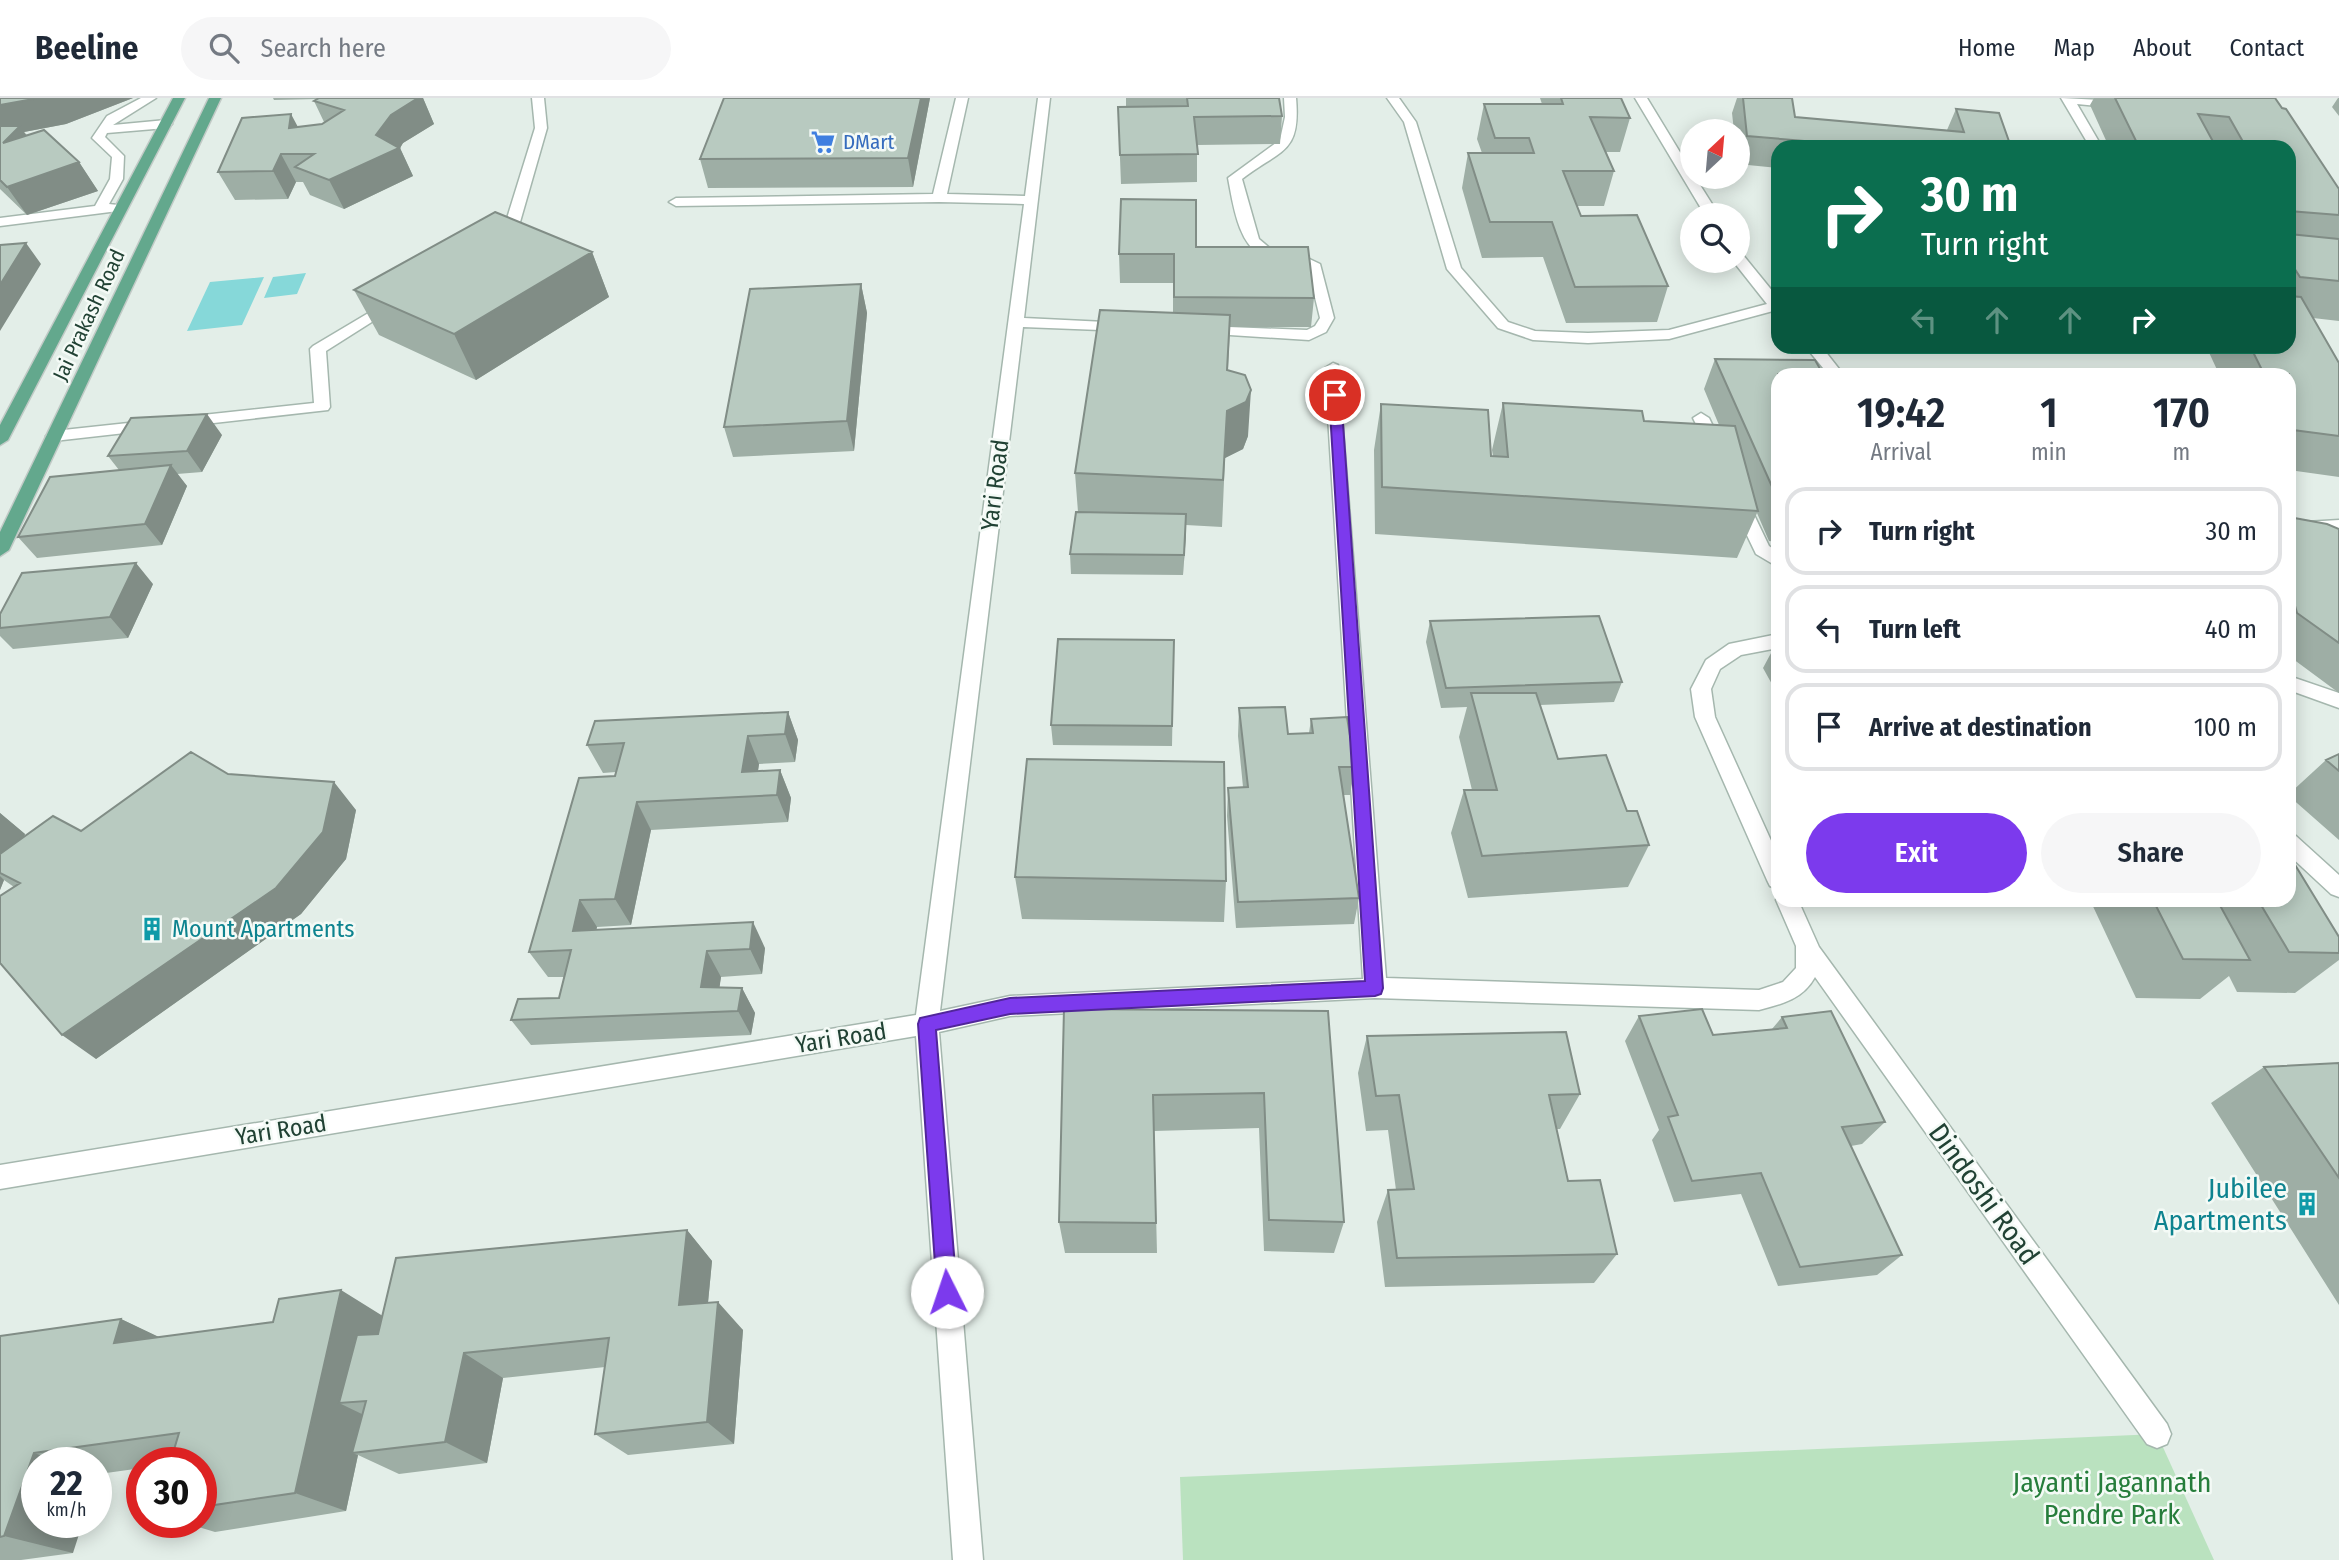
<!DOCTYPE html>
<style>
:root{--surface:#fff;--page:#f6f6f7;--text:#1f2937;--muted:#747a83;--line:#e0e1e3;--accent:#7c3aed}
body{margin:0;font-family:"Fira Sans Condensed",sans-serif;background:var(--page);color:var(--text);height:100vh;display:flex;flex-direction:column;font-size:26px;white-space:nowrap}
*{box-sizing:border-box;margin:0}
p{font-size:23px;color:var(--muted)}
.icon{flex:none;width:38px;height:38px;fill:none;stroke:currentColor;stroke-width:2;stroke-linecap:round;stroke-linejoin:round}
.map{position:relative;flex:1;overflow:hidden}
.side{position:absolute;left:1771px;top:270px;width:525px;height:539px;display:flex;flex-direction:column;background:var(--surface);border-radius:21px;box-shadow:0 4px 18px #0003}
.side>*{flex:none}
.top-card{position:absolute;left:1771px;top:42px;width:525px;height:214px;border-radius:21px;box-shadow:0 4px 18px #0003;background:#0b6e4f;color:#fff;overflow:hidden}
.needle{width:46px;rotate:26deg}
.tools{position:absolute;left:1680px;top:21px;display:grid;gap:14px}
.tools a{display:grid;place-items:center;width:70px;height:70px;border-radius:50%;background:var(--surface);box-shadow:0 4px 18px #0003;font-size:35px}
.speed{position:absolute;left:21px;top:1349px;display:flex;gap:14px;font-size:35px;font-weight:700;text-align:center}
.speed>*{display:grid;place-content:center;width:91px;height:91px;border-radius:50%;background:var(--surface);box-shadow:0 4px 18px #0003;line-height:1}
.speed small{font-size:18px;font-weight:400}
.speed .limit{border:10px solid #d22;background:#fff;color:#111}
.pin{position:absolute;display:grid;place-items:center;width:60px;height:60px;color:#fff;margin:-30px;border:4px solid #fff;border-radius:50%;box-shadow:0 2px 7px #0007}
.me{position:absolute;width:77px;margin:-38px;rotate:356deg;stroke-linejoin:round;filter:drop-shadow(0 0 5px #0008)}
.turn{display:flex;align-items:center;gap:24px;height:147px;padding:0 35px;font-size:32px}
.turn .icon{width:91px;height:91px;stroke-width:2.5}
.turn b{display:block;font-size:49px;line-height:60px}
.lanes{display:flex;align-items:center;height:66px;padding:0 35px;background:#0003;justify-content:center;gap:35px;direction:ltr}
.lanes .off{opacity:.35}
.eta{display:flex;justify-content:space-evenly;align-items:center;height:119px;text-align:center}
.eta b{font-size:42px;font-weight:600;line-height:49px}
.action{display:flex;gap:14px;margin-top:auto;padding:14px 35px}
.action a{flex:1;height:80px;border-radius:42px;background:var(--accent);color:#fff;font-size:28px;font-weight:600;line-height:80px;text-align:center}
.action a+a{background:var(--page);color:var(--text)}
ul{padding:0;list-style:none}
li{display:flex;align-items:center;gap:21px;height:88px;margin:0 14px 10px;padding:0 21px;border:4px solid var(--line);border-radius:21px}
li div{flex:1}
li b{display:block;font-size:26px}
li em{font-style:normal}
header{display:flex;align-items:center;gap:42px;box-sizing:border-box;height:98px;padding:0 35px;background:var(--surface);border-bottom:2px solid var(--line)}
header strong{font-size:33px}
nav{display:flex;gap:38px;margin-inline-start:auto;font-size:24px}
.search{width:490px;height:63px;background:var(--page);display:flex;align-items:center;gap:18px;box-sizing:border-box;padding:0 24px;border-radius:38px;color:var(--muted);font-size:26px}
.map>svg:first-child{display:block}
</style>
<header>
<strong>Beeline</strong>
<div class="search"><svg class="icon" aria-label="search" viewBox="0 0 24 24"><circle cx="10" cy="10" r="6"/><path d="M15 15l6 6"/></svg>Search here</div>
<nav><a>Home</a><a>Map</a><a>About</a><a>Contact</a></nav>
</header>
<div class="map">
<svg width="2339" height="1462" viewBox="0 0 2339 1462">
<rect width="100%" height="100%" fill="#e3eee8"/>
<path fill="#bae2bf" d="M2157,1336L2214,1462H1183L1180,1379Z"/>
<path fill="#86d8d9" d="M306,175L297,196L264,200L273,179Z
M264,179L242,227L187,233L210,184Z"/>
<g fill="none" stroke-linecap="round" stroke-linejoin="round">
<g stroke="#a5b7ae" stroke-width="3">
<path id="minor" d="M141,0H156L113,27L166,22L172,26L166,30L107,35L105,39L124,58L123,81L109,106L118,107V113L0,128V120L95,108L110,81L112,59L92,40L107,18Z
M532,0H544L547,30L518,131L503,149L498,150L491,146L504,130L535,30Z
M956,0H968L947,96L1025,98L1038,0H1050L1024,220L1126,225L1133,229L1126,233L1023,229L940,913L1010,898L1363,881L1325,270L1333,265L1338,267L1386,880L1759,892L1783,884L1796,870V848L1776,802L1778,798V802H1798L1819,849L2167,1326L2171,1336L2167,1346L2157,1350L2147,1346L1815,879C1803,901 1782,906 1759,912L1375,900L1010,918L939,934L983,1462H953L916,938L0,1091V1067L916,917L1024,106L939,104L676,108L669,104L676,100L933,96Z
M1284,0H1296C1301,57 1280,51 1242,81L1259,141L1272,152L1301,157L1320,166L1334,220L1326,234L1309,242L1199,235L1197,232L1204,228L1307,232L1315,228L1320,220L1308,171C1292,164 1279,165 1265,159C1238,149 1233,105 1228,80L1280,42L1285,19Z
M1387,0H1399L1416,24L1461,170L1508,224L1535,233L1588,235L1669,232L1767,206L1733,163H1738V156L1743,157L1778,200V214L1773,213L1669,241L1588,245L1533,242L1498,230L1447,171L1404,24Z
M1635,0H1647L1692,74V79H1695L1719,117H1705Z
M2061,0L2122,3L2124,6L2118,10L2077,6L2102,49H2090Z
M392,201L397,202L399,205L397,208L326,253L330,309L328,312L54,343L46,338L54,333L314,305L310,251L313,248Z
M1805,248H1821L1843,276H1828Z
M1701,315L1709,320L1724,351L1722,355L1716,356L1708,351L1693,320Z
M1739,396L1745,398L1769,448L1778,454V469L1756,456L1730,402Z
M2339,422V434L2289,437V425Z
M1778,536V550L1741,557L1720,571L1711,591L1715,619L1778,758V791L1770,788L1767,782L1695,619L1691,591L1706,562L1729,546Z
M2289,578L2339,595V610L2289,592Z
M2289,735L2296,738L2339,777V799L2331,796L2289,757Z"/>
</g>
<g stroke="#c1cac6" stroke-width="3">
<path id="major" d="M173,0H185L8,342L0,347V327Z
M209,0H221L9,452L0,458V434Z"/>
</g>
<use href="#minor" fill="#fff" fill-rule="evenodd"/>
<use href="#major" fill="#63a88d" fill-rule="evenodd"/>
</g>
<path fill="#9eaea5" d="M0,0H133L66,26L24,34L27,37L79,64L98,93L27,117L0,91Z
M273,0H423L434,26L403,45L400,50L413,78L344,111L310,97L303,84H296L288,101L235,102L218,74L298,29L322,26L324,24L314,3L318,1L274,2Z
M930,0L913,89L708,90L700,61Z
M1126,0H1279L1282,18L1280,46L1197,47V84L1121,86L1118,9H1126Z
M1540,0H1621L1630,20L1620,54H1606L1614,73L1604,108H1577L1581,118L1668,188L1657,224L1566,225L1543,159L1482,160L1462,90L1468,55H1482L1477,41L1484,6H1542Z
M1737,0H1792L1795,19L1947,32L1956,11L2011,49H1778V70L1738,66V33H1734L1732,15Z
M2094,0H2275L2339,91V223L2313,220L2339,265V379L2289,372V276H2219L2206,248H2289V49H2109L2090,7Z
M2338,0H2339V18L2332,9Z
M1196,149L1314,200L1311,229H1230L1228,272L1248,338L1243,351L1225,360L1222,429L1186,427L1183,477L1071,476L1070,456L1078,414L1075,375L1173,215V185H1120L1119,156Z
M592,154L609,199L476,282L379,237L354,192Z
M861,186L867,215L854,353L733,359L724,329Z
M1715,261L1778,276V444L1769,443L1757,415L1737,460L1375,436L1374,352L1381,306L1493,358L1492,352L1503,305L1644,323L1719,327L1704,291Z
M222,337L202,374L177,376L187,388L162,447L37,460L18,439L119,372L108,358Z
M2289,419L2339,431V595L2289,558Z
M153,486L128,540L13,551L0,538V516Z
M1430,523L1622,584L1614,604L1540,607L1558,661L1627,713L1649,747L1628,789L1468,800L1451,735L1464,692H1472L1459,639L1467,609L1441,610L1426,544Z
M1174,542L1172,648L1053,647L1051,627Z
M1778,542V597L1763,570Z
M1239,610L1288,636L1309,635L1311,621L1355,669L1350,697H1343L1359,800L1354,826L1236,830L1227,718L1228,690L1243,689L1238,638Z
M788,614L798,642L795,664L759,666L758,673L780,672L791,700L788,724L651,732L631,827L597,829L596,832L765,850L762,876L721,879L719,890H742L755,915L751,937L531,947L511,922L559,900L564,879H548L529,854L616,674L603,675L587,647Z
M2339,656V742L2289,698V696L2326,662Z
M228,676L356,712L346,761L301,816L96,961L14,789L4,782L0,792V715L25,736L24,739L81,733Z
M1015,779L1226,783L1224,824L1022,821Z
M2090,802H2289L2339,839V862L2295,895L2237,894L2229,878L2200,901L2136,900Z
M1064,911L1328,913L1344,1124L1334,1155L1264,1153L1259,1030L1154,1033L1157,1155H1065L1059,1124Z
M1639,918L1713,937L1772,931L1782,919L1885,1024L1862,1046L1851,1048L1902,1157L1877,1177L1778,1188L1741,1096L1674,1104L1652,1042L1659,1032L1625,943Z
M1367,938L1580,996L1560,1031H1556L1568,1083L1617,1156L1594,1185L1385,1189L1377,1124L1388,1092H1396L1388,1032L1366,1033L1358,975Z
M2339,965V1207L2211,1005L2264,969Z
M687,1132L712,1163L708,1205L743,1232L734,1346L628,1357L595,1336L605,1269L503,1280L487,1365L399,1376L358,1357L346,1413L215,1434L182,1424H201V1365H142V1370L99,1376L96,1384V1365H37L73,1455L21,1462H0V1238L121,1221L158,1239L382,1218Z"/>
<path fill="#818d86" d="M39,0H133L66,26L24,34L39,56L22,73L0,42V7Z
M418,0H423L434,26L403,45L400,50L413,78L344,111L329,82L391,17Z
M921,0H930L913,89L908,60Z
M291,16L306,44L289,30Z
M281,56L296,84L288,101L273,73Z
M79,64L98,93L27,117L7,89Z
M26,145L41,166L0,233V187Z
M592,154L609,199L476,282L454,236Z
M861,186L867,215L854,353L847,323Z
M1251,292L1248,338L1243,351L1225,360L1222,429L1227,313Z
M207,316L222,337L202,374L187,353Z
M171,367L187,388L162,447L145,426Z
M1186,416V437L1183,477L1184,457Z
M136,465L153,486L128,540L110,519Z
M788,614L798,642L795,664L785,636Z
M748,638L759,666L754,698L742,674Z
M780,672L791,700L788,724L777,697Z
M334,684L356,712L346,761L301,816L96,961L62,937Z
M637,704L651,732L631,827L615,801Z
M0,715L25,736L6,778L0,775Z
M0,778L4,782L0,792Z
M580,802L597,829L590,859L573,833Z
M753,824L765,850L762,876L750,851Z
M707,853L721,879L716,914L701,889Z
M742,890L755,915L751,937L738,913Z
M687,1132L712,1163L705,1235L679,1207Z
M341,1192L386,1220L366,1303L339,1305L366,1318L352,1355L358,1357L346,1413L295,1395Z
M718,1204L743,1232L734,1346L707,1324Z
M121,1221L178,1248L114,1245Z
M464,1255L503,1280L487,1365L445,1344Z
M34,1355L64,1365H37V1424H83L73,1455L4,1438Z"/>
<path fill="#b8cac0" stroke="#818d86" stroke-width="2" d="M0,0H39L0,7Z
M319,0H418L391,17L376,37L399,50L329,82L295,69L314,56H281L273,73L218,74L242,20L291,16L289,30L322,26L344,12L314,3Z
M724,0H921L908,60L700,61Z
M1187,0H1279L1282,18L1194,19L1198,56L1120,57L1118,9L1188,8Z
M1561,0H1621L1630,20L1590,19L1614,73H1563L1581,118L1637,117L1668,188L1575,189L1552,124H1490L1468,55H1534L1529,40H1495L1484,6H1563Z
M1743,0H1792L1795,19L1964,34L1956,11L1999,15L2011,49H1874L1747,38Z
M2115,0H2275L2282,10L2286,11L2339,91V117L2289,113V49H2246L2229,19L2198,16L2216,49H2139Z
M0,28H20L3,45L44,32L79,64L7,89L0,82Z
M1121,101L1196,102V149H1308L1314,200L1174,199V156H1119Z
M495,114L592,154L454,236L354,192Z
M2289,136L2339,141V183L2300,179L2289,162Z
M26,145L0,187V147Z
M861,186L847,323L724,329L750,191Z
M2289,198L2301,199L2339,265V338L2293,332L2289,325V276H2264L2250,248H2289Z
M1100,212L1230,217L1227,272L1245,277L1251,292L1246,304L1227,313L1223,382L1075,375Z
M1715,261L1815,262L1823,276H1778V402Z
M1503,305L1642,313L1644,323L1735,328L1758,413L1382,389L1381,306L1488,312L1491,358L1508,359Z
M207,316L187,353L108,358L131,320Z
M171,367L145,426L18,439L50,379Z
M1076,414L1186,416L1184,457L1070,456Z
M2289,419L2327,426L2339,431V545L2297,515L2292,497H2289Z
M136,465L110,519L0,530V516L22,475Z
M1599,518L1622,584L1446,590L1430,523Z
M1058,541L1174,542L1172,628L1051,627Z
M1471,595H1536L1558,661L1606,657L1627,713H1637L1649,747L1482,758L1464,692H1497Z
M1285,609L1288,636L1313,635L1311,621L1347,619L1355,669H1339L1359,800L1238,804L1228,690L1248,689L1239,610Z
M788,614L785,636L748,638L742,674L780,672L777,697L637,704L615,801L580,802L573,833L753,824L750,851L707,853L701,889L742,890L738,913L511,922L518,901L559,900L571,852L529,854L579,680L615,678L624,645L587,647L595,623Z
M191,654L228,676L334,684L323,734L276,790L62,937L0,865V798L20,785L0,775V756L53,718L81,733Z
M2339,656V673L2326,662Z
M1027,661L1224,664L1226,783L1015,779Z
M2289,757L2339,839V855L2289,854L2258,802H2289Z
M2153,802H2217L2250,862L2183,861Z
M1064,911L1328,913L1344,1124L1269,1122L1264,995L1153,997L1156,1125L1059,1124Z
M1702,911L1713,937L1787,930L1782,919L1831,913L1885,1024L1842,1029L1902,1157L1800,1169L1761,1075L1692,1083L1668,1019L1678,1017L1639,918Z
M1566,934L1580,996L1549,997L1568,1083L1600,1082L1617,1156L1397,1160L1388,1092L1414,1091L1399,997L1376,998L1367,938Z
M2339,965V1080L2264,969Z
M687,1132L679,1207L718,1204L707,1324L595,1336L609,1240L464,1255L445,1344L352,1355L366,1303L339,1305L357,1237L378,1236L396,1160Z
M341,1192L295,1395L201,1409V1365H170L179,1335L34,1355L4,1438L0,1439V1238L121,1221L114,1245L273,1224L279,1201Z"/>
<path fill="#7c3aed" stroke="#51269a" stroke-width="2" d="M1335,293L1341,297L1383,890L1381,896L1375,898L1010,916L936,932L957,1194L954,1201L947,1204L940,1201L937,1194L918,926L920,920L1010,900L1365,883L1329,297Z"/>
<defs>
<g id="supermarket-bare" transform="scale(1.89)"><path d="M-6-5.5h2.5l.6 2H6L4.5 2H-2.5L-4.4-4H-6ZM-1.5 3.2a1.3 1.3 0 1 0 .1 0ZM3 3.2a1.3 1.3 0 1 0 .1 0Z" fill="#3f7fe0" stroke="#f4faf6" stroke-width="2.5" paint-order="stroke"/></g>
<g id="building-bare" transform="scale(1.89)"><path d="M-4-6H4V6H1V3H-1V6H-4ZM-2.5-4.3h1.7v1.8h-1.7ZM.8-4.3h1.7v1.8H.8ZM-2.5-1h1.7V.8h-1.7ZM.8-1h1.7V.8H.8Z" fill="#0f9aa8" stroke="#f4faf6" stroke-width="2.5" paint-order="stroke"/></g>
</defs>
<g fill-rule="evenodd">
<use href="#supermarket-bare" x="823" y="44"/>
<use href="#building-bare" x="152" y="831"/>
<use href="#building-bare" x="2307" y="1106"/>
</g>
<g text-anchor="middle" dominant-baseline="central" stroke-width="5" stroke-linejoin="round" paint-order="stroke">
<g font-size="21" fill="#366cbe" stroke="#f4faf6" text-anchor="start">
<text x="843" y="44">DMart</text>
</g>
<g font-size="21" fill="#214234" stroke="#f4faf6">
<text transform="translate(89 217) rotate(-65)">Jai Prakash Road</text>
</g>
<g font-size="24" fill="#214234" stroke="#f4faf6">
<text transform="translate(995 387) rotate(-83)">Yari Road</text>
<text transform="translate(841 940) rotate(-9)">Yari Road</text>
<text transform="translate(281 1032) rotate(-9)">Yari Road</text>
</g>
<g font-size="24" fill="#0d838f" stroke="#f4faf6" text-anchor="start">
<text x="172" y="831">Mount Apartments</text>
</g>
<g font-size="28" fill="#0d838f" stroke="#f4faf6" text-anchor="end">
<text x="2287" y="1090">Jubilee<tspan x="2287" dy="32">Apartments</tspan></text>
</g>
<g font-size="28" fill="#214234" stroke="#f4faf6">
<text transform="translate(1984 1096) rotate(54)">Dindoshi Road</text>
</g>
<g font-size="28" fill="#267d3b" stroke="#f4faf6">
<text x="2112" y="1384">Jayanti Jagannath<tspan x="2112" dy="32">Pendre Park</tspan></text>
</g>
</g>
</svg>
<div class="tools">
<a><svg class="needle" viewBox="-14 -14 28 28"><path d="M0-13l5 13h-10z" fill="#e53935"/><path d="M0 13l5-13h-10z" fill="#747a83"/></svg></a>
<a><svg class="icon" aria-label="search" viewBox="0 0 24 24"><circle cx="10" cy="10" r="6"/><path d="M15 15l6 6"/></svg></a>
</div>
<div class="speed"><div>22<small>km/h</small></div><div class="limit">30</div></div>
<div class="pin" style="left:1335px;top:297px;background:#d93025"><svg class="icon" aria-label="arrive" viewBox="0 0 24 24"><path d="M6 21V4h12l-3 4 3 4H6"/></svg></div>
<svg class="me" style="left:947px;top:1194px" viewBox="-20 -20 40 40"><circle r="19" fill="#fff"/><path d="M0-13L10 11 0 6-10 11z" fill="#7c3aed"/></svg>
<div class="top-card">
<div class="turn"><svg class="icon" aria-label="right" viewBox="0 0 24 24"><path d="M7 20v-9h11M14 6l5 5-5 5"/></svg><div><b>30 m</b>Turn right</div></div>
<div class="lanes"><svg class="icon off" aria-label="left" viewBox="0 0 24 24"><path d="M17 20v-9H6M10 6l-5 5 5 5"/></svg><svg class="icon off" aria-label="ahead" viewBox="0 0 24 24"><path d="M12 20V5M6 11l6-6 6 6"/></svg><svg class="icon off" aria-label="ahead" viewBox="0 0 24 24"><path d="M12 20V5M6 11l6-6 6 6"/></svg><svg class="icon" aria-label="right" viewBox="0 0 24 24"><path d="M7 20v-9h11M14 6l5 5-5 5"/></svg></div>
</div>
<section class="side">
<div class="eta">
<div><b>19:42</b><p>Arrival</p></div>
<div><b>1</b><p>min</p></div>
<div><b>170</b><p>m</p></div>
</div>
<ul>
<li><svg class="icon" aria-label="right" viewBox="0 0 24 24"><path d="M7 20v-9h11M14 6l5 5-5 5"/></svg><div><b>Turn right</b></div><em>30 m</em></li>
<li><svg class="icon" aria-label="left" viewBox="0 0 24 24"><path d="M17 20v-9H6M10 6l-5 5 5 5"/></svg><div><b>Turn left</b></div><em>40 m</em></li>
<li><svg class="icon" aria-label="arrive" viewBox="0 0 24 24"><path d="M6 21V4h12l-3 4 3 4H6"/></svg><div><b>Arrive at destination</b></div><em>100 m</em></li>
</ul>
<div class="action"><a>Exit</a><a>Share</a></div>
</section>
</div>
